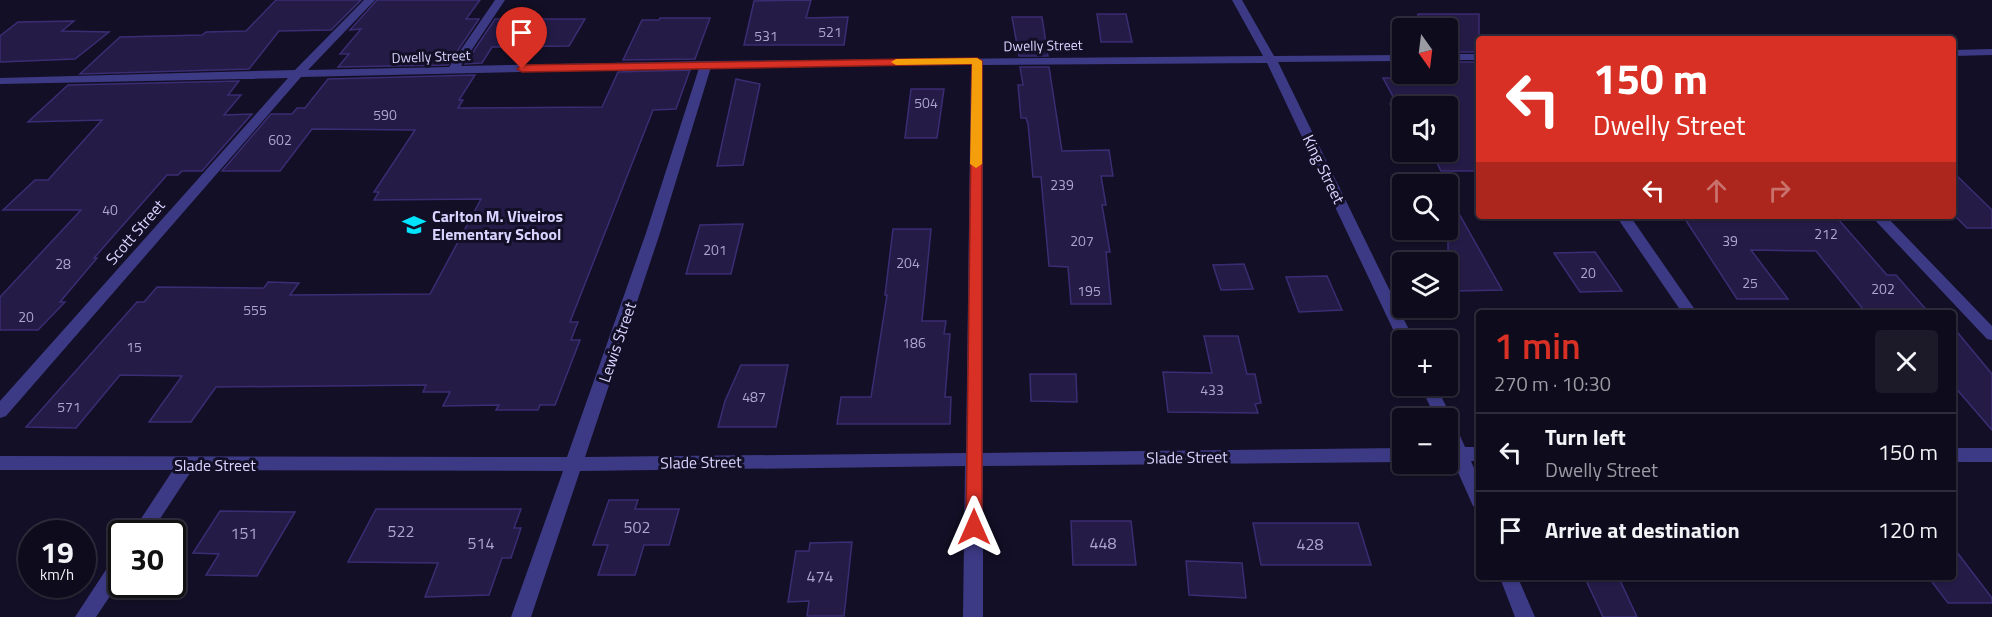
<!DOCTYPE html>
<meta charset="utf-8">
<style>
:root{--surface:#0e0b1c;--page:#1c1929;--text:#f1f3f6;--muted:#9b9ba3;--line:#2e2b3b;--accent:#d93025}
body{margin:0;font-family:"Titillium Web",sans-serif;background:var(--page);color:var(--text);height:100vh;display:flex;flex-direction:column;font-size:22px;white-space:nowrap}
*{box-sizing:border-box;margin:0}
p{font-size:20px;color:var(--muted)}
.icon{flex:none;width:33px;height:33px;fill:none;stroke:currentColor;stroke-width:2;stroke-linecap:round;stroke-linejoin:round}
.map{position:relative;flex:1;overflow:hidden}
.sheet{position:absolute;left:1476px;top:310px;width:480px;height:270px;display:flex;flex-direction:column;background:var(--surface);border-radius:6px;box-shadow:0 2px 4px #0004,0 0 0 2px var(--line)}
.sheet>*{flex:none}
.guide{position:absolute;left:1476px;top:36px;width:480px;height:183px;border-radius:6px;box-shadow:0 2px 4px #0004,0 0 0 2px var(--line);background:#d93025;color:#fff;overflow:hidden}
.needle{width:39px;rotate:166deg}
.fabs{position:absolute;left:1392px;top:18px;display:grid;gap:12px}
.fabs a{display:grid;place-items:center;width:66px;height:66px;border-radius:6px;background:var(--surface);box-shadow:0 2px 4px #0004,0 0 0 2px var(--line);font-size:30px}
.speed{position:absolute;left:18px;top:520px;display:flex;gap:12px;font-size:30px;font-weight:700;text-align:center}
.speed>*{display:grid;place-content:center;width:78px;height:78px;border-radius:50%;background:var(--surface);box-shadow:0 2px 4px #0004,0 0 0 2px var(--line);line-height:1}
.speed small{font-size:15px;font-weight:400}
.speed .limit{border:3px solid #111;border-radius:9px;background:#fff;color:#111}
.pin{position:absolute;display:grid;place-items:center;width:51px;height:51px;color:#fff;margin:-62px -26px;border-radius:50% 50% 50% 0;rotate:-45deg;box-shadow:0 0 6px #0007}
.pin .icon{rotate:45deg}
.me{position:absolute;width:66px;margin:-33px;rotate:0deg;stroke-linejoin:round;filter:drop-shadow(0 0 4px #0008)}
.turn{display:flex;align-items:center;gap:21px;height:126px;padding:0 18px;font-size:27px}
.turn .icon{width:78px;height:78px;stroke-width:2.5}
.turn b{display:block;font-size:42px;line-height:51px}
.lanes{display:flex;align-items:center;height:57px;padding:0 18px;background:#0003;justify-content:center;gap:30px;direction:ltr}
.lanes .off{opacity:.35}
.round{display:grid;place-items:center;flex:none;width:63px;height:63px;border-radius:6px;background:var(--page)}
.head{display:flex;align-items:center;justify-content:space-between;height:102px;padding:0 18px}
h1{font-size:36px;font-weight:600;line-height:45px;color:var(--accent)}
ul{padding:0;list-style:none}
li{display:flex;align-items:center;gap:18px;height:78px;padding:0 18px;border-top:2px solid var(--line)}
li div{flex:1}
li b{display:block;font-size:22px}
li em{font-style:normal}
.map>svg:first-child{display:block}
</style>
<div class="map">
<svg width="1992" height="617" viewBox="0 0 1992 617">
<rect width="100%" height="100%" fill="#130f26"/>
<path fill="#241b47" stroke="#3b2d73" stroke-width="1.5" d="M276,0H361L331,30L279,31L249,69L80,74L120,37L202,35L206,32L246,31Z
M377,0H480L466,19H479L448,65L338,67L349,54H340L361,29L350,30Z
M811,0L806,18L848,17L844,45H744L754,1Z
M1097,14H1126L1132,42H1101Z
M1418,14H1479V52H1448V28H1418Z
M1012,17H1042L1048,56H1019Z
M660,18H710L695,59L623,60L642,20H659Z
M495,19H585L569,46L492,47L482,63L465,64Z
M74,21L62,31L109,32L75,59L0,62V36L18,22Z
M1448,62H1479V171H1441L1432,153L1419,152H1448V106H1402V130L1390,104H1397L1383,78H1418V74H1448Z
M1020,67H1049L1062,151L1109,150L1113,176H1101L1106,205H1102L1110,252H1106L1111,304H1071L1068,267L1049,266L1041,177H1033L1028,124L1026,118H1021L1018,85H1023Z
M690,70L676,109L653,110L570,322H578L571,340H580L555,405H540L538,410H496L499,405L443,406L450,392H423L426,385L216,387L191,422H149L182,376L120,375L76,428L26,427L137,302H144L157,287L264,288L268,282L299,283L290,295L430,294L481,199L374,200L379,192H374L415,130L312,129L280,171H222L271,114H292L297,108H305L328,79L475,75L459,100H463L458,108L602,107L618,72Z
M736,79L760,84L743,165L717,166Z
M239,81L228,95H241L224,115L252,114L202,171H182L178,175H167L94,258H97L60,302H65L38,330H0V297L81,210H3L35,180H48L102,120L28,122L68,85Z
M911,89H944L937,138H905Z
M1953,172L1992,210V228H1967L1953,214Z
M1448,194L1502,290L1457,291L1449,278L1448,262H1442L1436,252H1448Z
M1683,216L1838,219L1887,275H1896L1930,314H1867L1816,251L1751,250L1788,299H1737Z
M743,224L731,274H686L700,225Z
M893,229H931L922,321H946L944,334H950L945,397H951L950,424H837L841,397H871L887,295H885Z
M1595,252L1622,291L1580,292L1554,253Z
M1244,264L1253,289L1221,290L1213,265Z
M1327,276L1342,310L1299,312L1286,277Z
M1953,327L1992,374V430L1953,385Z
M1204,336H1238L1247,374H1255L1261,403L1255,404L1258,413L1168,412L1163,372L1212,373Z
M741,365H788L776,427H718L725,401Z
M1030,374H1076L1077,402L1031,401Z
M609,500H638L635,509H679L669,545H644L635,575H598L608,545H593Z
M376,509H521L514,528H521L511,558H502L489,595L425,597L438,563L348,562Z
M220,511L295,512L257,576L206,575L219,554L193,553Z
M1071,521H1131L1136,565H1073Z
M1253,523H1358L1371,565H1261Z
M852,542L844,616H807L809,601L788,602L796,551H809L810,543Z
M1953,547L1992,598V603H1948L1929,578H1953Z
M1186,561L1242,563L1246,598L1189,595Z
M1585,578H1619L1637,617H1603Z"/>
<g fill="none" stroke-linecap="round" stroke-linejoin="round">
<path fill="#3d3a85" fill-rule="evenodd" d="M364,0H375L308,70L449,67L495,0H505L461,66L706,61L1263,56L1232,0H1242L1274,56L1402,55V61L1278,62L1414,340H1402V344L1398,340L1267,63L983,65V453L1402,448V462L983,466V617H963L965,466L580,471L531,617H511L563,471L192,470L150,534H131L173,470H0V456L567,457L646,233L699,68L301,77L6,416L0,418V401L288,78L0,84V78L295,70ZM971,65L966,453L585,457L660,233L711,67Z
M1992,49V55L1953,56V50Z
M1448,54H1479V60H1448Z
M1616,216H1630L1698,314H1683Z
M1871,216H1886L1992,326V340L1987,339Z
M1420,386H1436L1452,418L1450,421L1454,422L1465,447H1479V461H1471L1479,480V508L1473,506L1453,461H1448V418H1436Z
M1953,448H1992V462H1953Z
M122,554V578L96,617H75L115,556Z
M1500,578H1518L1535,617H1515Z"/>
</g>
<path fill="#d93025" stroke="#8d1f18" stroke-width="1.5" d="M977,58L982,61V527L980,531L974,534L968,531L966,527L972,64L522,72L517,69L522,65Z"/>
<path fill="#f59e0b" d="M977,58L982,61V164L976,168L970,164L972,64L896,65L891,62L896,59Z"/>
<defs>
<g id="school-bare" transform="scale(1.8)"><path d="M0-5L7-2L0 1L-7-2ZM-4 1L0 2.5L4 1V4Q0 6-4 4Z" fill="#00e5ff" stroke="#130f26" stroke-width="2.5" paint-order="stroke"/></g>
</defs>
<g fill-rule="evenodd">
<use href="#school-bare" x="414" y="225"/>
</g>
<g text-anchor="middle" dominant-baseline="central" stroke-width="6" stroke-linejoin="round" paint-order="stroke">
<g font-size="14" fill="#aca6d1">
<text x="830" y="31">521</text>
<text x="766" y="35">531</text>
<text x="926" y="102">504</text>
<text x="385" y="114">590</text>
<text x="280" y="139">602</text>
<text x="1062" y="184">239</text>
<text x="110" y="209">40</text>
<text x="1826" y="233">212</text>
<text x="1082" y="240">207</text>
<text x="1730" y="240">39</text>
<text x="715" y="249">201</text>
<text x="908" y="262">204</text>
<text x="63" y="263">28</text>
<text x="1588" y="272">20</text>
<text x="1750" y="282">25</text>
<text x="1883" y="288">202</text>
<text x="1089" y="290">195</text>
<text x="255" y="309">555</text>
<text x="26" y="316">20</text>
<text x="914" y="342">186</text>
<text x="134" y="346">15</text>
<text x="1212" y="389">433</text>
<text x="754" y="396">487</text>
<text x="69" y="406">571</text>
</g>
<g font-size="14" fill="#d9d4ff" stroke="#130f26">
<text transform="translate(1043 45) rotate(-1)">Dwelly Street</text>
<text transform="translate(431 56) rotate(-2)">Dwelly Street</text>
</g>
<g font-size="16" fill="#d9d4ff" stroke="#130f26">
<text transform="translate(1324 169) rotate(64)">King Street</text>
<text transform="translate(135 232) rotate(-49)">Scott Street</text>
<text transform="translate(617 342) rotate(-71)">Lewis Street</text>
<text transform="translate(1187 457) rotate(-1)">Slade Street</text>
<text transform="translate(701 462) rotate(-1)">Slade Street</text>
<text x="215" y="465">Slade Street</text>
</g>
<g font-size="16" font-weight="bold" fill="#d9d4ff" stroke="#130f26" text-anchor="start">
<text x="432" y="216">Carlton M. Viveiros<tspan x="432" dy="18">Elementary School</tspan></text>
</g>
<g font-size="16" fill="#aca6d1">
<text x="637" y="527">502</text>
<text x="401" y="531">522</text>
<text x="244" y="533">151</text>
<text x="481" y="543">514</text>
<text x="1103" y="543">448</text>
<text x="1310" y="544">428</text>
<text x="820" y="576">474</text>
</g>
</g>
</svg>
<div class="fabs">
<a><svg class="needle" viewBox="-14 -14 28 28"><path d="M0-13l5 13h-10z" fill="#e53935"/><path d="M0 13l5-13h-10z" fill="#9b9ba3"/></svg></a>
<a><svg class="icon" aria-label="sound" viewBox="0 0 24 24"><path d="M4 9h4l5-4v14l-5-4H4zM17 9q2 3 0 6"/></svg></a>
<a><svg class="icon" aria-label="search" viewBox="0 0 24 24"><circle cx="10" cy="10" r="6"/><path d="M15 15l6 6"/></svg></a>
<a><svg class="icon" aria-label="layers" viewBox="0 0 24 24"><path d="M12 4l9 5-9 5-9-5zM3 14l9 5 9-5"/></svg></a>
<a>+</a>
<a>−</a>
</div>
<div class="speed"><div>19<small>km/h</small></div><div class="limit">30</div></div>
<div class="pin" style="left:522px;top:69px;background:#d93025"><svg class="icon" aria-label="arrive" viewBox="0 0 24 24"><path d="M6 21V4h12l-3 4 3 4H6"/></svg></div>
<svg class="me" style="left:974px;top:527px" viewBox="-20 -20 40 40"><path d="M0-17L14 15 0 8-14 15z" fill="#d93025" stroke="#fff" stroke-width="4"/></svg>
<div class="guide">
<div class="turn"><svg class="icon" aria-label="left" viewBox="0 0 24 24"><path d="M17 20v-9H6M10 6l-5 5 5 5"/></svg><div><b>150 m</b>Dwelly Street</div></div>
<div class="lanes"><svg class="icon" aria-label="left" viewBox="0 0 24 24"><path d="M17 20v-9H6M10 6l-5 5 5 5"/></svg><svg class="icon off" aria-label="ahead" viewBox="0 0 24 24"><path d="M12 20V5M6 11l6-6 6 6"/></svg><svg class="icon off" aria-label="right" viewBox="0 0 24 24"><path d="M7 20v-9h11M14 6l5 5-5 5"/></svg></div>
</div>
<section class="sheet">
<div class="head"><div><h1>1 min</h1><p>270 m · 10:30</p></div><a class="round"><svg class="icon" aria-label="close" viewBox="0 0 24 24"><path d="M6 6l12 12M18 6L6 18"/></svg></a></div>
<ul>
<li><svg class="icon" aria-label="left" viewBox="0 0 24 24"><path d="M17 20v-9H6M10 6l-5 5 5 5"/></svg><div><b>Turn left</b><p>Dwelly Street</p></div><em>150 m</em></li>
<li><svg class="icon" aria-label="arrive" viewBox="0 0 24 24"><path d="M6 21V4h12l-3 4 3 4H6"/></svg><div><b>Arrive at destination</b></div><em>120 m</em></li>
</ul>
</section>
</div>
